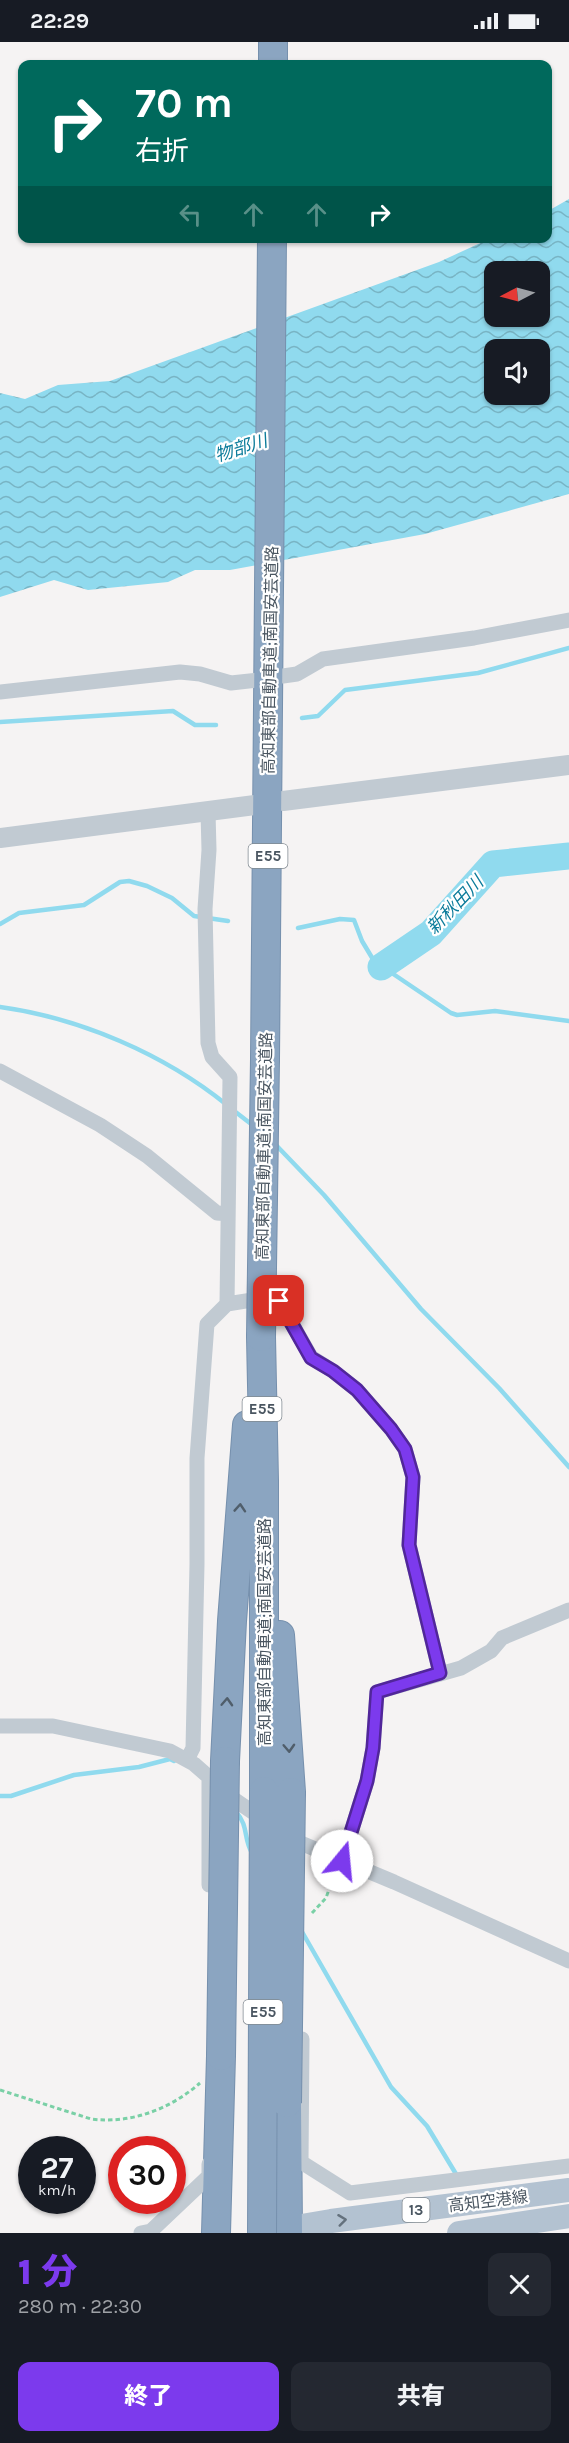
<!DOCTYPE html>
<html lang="ja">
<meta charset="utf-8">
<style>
:root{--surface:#171b24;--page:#242831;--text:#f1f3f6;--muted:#9ea1a6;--accent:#7c3aed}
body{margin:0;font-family:Karla,"Noto Sans JP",sans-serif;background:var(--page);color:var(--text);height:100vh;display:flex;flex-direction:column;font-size:22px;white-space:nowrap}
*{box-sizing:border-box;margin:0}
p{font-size:20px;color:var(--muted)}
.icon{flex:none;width:33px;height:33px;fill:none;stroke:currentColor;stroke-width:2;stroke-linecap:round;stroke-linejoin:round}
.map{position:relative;height:2191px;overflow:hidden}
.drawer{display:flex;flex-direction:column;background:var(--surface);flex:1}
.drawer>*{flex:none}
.hud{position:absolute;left:18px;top:18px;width:534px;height:183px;border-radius:12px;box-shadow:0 2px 4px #0004;background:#00695c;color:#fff;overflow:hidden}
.needle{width:39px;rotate:264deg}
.buttons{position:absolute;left:484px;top:219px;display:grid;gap:12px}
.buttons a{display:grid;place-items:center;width:66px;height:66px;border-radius:12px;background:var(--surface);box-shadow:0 2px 4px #0004;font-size:30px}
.speed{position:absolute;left:18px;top:2094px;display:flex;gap:12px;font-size:30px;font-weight:700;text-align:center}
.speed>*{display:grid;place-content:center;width:78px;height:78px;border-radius:50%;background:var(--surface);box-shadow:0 2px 4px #0004;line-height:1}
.speed small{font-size:15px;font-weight:400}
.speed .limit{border:9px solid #d22;background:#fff;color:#111}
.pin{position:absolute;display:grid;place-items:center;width:51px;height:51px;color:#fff;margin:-26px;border-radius:12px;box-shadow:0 3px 9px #0006}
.me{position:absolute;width:66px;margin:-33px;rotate:17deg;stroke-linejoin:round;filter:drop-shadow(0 0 4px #0008)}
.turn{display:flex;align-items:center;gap:21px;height:126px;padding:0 18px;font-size:27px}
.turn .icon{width:78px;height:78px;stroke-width:2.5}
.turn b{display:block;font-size:42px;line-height:51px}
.lanes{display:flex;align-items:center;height:57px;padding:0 18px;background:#0003;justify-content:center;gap:30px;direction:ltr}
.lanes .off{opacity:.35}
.round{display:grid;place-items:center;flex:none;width:63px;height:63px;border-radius:12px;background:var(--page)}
.headline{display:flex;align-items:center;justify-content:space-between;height:102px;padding:0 18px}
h1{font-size:36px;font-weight:800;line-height:45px;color:var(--accent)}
.cta{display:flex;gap:12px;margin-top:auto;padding:12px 18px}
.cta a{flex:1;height:69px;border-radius:12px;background:var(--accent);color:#fff;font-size:24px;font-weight:800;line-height:69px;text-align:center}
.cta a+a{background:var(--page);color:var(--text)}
.status{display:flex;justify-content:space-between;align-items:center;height:42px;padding:0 30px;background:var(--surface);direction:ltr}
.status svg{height:16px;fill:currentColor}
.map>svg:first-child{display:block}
</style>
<div class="status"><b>22:29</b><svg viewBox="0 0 49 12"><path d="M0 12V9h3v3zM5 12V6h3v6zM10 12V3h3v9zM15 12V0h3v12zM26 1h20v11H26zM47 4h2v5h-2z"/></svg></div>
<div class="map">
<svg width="569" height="2191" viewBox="0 0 569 2191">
<defs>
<pattern id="water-waves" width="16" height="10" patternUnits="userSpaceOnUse" patternTransform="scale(1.5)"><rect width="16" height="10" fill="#90daee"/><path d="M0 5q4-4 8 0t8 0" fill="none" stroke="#78b4c4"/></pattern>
</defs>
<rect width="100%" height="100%" fill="#f5f3f3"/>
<path fill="url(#water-waves)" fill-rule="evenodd" d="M569,157V452L425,492L230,528H195L168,540L88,548L54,538L0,555V351L25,357L58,343L110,339L439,220L489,197L548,196V169ZM495,230H540V274H495ZM495,308H540V352H495Z"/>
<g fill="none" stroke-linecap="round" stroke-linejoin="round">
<path stroke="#90daee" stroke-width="4.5" d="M302,676L318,674L345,648L478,631L569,606
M0,680L173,669L195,683H216
M0,882L19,871L84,863L120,840L129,839L147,844L172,856L194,874L228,879
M298,886L340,877L354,878L362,899L374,919L451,971L457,973L495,969L569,979
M0,965C80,976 164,1012 227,1063
M233,1068L255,1085
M275,1102L324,1153L421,1267L499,1346L569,1425
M0,1754H11L74,1733L139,1725L170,1717L174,1719
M236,1770C249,1784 243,1796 252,1811
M301,1888L391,2045L427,2084L456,2132"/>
<path stroke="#90daee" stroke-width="27" d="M381,925L431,891L493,822L569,814"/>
<g stroke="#7690ad" stroke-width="30">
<path id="motorway" d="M273,0V22
M265,1017L272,196
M261,1295L264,1439V1749
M280,1593L291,1750
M225,1719L232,1579L247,1383
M287,2061L288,2191
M216,2191L221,2014"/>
</g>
<path stroke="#7ad0a6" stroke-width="3" stroke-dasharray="4.5 3" stroke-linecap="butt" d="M312,1871L326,1856L335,1830
M0,2048L91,2077C132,2082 170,2067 200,2041"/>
<path stroke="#c1cad2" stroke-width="15" d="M283,634L297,632L323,617L474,596L569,578
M0,650L180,630L200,632L231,641L258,638
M208,770L209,808L205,867L208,1001L212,1015L230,1035L227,1262
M0,1029L100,1083L147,1114L217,1171L228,1172
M0,1684H53L170,1709L194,1722L235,1758L267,1780
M187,1718L193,1706L197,1522V1416L207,1282L227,1262L271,1255L279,1259L311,1315L333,1329L357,1348L391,1387L405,1407L413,1435L409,1503L440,1631
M287,1793L303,1802L394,1840L569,1919
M342,1819L367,1739L373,1706L377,1650L461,1626L491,1609L502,1596L569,1568
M209,1843V1734
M302,1997L301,2120L350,2151L569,2124
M141,2191L151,2189L209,2134V2122"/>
<path stroke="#c1cad2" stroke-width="20" d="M283,759L569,723
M0,796L255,763"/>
<path stroke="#b3c2d1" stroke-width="24" d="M272,2189L331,2179L569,2148
M459,2191L569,2174"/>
<use href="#motorway" stroke="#8ba5c1" stroke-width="28"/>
<g stroke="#7690ad" stroke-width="30" stroke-linecap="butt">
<path id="motorway-bridge" d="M261,1295L265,1017
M221,2014L225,1719
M287,2061L291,1750
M262,2191L264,1749"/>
</g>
<use href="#motorway-bridge" stroke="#8ba5c1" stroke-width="28"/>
</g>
<defs><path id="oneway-chevron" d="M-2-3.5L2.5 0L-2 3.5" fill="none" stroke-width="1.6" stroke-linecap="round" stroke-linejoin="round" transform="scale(1.5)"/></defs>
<g stroke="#505e6b">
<use href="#oneway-chevron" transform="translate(240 1466) rotate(-86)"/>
<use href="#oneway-chevron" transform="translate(227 1660) rotate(-87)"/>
<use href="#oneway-chevron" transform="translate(289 1706) rotate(87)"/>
</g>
<use stroke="#64717d" href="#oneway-chevron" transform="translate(342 2178) rotate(-7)"/>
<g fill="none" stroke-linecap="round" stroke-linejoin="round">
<g stroke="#51269a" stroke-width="15">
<path id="route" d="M279,1259L311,1316L333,1329L357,1348L391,1387L405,1407L413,1435L409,1503L440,1631L377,1650L373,1706L367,1739L342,1819"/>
</g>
<use href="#route" stroke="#7c3aed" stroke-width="10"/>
</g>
<g text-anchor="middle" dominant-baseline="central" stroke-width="4.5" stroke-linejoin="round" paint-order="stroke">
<g fill="#fff" stroke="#808990" stroke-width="1.5">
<rect x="248.5" y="802" width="39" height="24" rx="4.5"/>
<rect x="242.5" y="1355" width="39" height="24" rx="4.5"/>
<rect x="243.5" y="1958" width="39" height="24" rx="4.5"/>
<rect x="402.5" y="2156" width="27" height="24" rx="4.5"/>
</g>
<g font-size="15" font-weight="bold" fill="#4a5661">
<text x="268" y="814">E55</text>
<text x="262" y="1367">E55</text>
<text x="263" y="1970">E55</text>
<text x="416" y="2168">13</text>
</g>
<g font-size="16" fill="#4a5661" stroke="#fff">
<text transform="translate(270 618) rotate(-89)">高知東部自動車道;南国安芸道路</text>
<text transform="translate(264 1104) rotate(-89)">高知東部自動車道;南国安芸道路</text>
<text transform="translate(264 1590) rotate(-90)">高知東部自動車道;南国安芸道路</text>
<text transform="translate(488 2159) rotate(-7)">高知空港線</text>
</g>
<g font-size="18" font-style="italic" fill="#0c7c9b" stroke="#fff">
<text transform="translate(241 406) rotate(-17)">物部川</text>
<text transform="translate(455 863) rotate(-46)">新秋田川</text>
</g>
</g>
</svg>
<div class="buttons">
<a><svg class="needle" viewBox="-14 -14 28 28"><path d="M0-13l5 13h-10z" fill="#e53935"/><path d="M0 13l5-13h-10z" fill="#9ea1a6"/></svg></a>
<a><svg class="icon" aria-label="sound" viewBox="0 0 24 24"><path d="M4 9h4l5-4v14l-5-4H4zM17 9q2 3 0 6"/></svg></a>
</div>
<div class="speed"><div>27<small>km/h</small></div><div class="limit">30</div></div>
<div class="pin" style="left:279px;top:1259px;background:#d93025"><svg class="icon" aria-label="arrive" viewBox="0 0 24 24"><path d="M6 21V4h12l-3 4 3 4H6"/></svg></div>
<svg class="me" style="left:342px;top:1819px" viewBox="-20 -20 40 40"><circle r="19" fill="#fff"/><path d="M0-13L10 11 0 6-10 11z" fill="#7c3aed"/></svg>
<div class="hud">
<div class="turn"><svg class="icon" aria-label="right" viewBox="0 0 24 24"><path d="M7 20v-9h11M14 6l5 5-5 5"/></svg><div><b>70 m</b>右折</div></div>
<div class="lanes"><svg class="icon off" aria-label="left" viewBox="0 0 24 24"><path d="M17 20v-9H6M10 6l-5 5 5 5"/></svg><svg class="icon off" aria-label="ahead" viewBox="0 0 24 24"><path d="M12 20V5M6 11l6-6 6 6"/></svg><svg class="icon off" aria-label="ahead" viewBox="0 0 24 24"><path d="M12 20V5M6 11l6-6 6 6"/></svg><svg class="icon" aria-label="right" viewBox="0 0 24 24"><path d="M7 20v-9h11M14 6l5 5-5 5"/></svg></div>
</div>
</div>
<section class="drawer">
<div class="headline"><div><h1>1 分</h1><p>280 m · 22:30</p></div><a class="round"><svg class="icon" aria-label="close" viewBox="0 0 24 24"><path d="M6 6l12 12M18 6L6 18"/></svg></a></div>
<div class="cta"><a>終了</a><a>共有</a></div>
</section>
